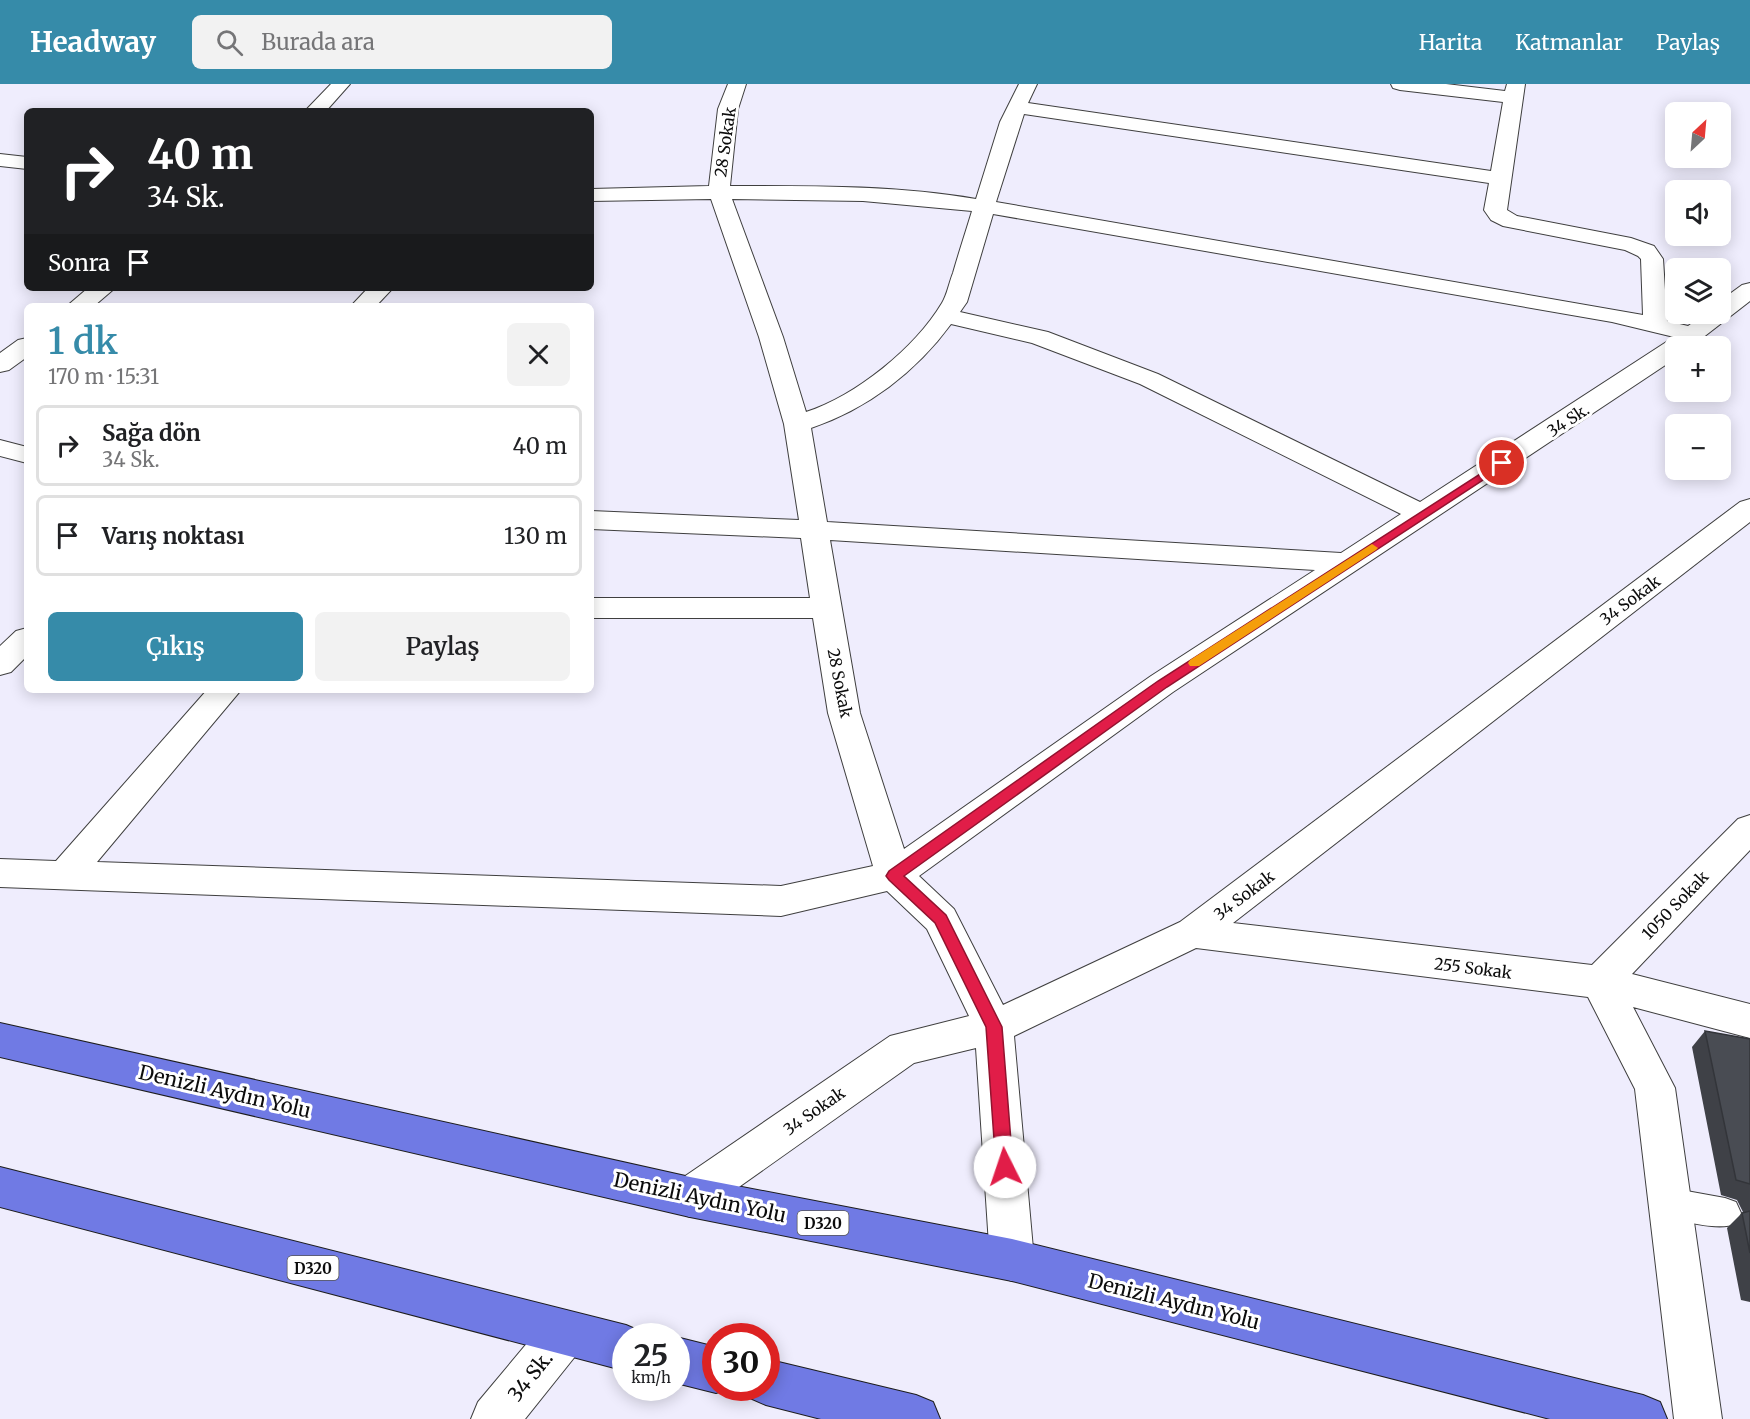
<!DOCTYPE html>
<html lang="tr">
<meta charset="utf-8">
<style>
:root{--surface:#fff;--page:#f2f2f2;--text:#202124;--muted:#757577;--line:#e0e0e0;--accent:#368ba9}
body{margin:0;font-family:Merriweather,serif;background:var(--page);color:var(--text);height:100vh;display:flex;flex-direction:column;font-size:22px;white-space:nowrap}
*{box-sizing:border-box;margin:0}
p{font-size:20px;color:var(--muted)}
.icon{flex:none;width:33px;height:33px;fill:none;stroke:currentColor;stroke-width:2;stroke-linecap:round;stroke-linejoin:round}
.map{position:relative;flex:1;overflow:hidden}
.drawer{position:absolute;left:24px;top:219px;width:570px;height:390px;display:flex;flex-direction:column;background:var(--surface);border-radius:9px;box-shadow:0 3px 15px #0003}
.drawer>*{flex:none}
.banner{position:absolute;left:24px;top:24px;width:570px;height:183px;border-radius:9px;box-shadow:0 3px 15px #0003;background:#202124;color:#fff;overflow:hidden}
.needle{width:39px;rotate:26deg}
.tools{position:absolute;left:1665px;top:18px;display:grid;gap:12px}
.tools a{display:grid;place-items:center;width:66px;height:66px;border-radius:9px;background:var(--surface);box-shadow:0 3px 15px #0003;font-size:30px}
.speed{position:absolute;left:612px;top:1239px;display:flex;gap:12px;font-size:30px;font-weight:700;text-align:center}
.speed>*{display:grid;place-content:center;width:78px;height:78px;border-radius:50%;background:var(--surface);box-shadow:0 3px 15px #0003;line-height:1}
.speed small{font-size:15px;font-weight:400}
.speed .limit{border:9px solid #d22;background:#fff;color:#111}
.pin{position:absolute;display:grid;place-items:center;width:51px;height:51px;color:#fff;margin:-26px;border:3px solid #fff;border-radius:50%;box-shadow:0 2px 6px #0007}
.me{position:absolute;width:66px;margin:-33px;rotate:356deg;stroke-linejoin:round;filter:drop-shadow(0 0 4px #0008)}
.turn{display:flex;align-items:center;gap:21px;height:126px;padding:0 24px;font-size:27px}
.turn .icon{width:78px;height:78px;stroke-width:2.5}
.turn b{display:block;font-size:42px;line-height:51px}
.then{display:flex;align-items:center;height:57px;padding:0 24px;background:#0003;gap:12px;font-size:22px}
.round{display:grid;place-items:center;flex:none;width:63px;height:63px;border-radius:9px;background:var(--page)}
.overview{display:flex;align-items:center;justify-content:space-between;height:102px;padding:0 24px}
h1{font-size:36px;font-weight:600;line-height:45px;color:var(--accent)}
.cta{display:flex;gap:12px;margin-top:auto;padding:12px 24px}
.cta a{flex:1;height:69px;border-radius:9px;background:var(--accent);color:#fff;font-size:24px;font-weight:600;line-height:69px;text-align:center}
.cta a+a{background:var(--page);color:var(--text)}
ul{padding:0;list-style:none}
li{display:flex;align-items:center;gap:18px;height:81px;margin:0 12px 9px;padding:0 12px;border:3px solid var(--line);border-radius:9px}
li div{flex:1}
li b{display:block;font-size:22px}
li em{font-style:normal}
header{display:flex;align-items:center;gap:36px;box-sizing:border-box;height:84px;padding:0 30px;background:var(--accent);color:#fff}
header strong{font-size:28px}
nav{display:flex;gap:33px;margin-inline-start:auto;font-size:21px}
.search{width:420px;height:54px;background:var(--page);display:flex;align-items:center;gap:15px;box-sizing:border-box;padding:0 21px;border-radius:9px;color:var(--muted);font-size:22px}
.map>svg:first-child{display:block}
</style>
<header>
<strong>Headway</strong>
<div class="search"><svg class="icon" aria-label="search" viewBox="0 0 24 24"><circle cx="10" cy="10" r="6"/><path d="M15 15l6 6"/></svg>Burada ara</div>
<nav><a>Harita</a><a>Katmanlar</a><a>Paylaş</a></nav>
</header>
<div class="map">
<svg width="1750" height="1335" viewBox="0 0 1750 1335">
<rect width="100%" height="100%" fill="#efedfd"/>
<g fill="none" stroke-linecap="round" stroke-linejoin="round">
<g stroke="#3f3f3f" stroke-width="2">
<path id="service" d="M1670,1104L1725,1114L1736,1118L1741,1129L1736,1140C1717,1147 1678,1137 1659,1129L1654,1119L1659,1109Z"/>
</g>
<g stroke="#3f3f3f" stroke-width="2">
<path id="minor" d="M331,0H350L326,27H305Z
M728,0H746L738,25L730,102C812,102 895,101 976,115L1000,38L1019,0H1037L1028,19L1491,87L1503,18L1400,6L1393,4L1391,0H1446L1505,7L1507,0H1525L1507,126L1517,132L1631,154L1654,162L1663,175L1667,237L1688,242L1705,230H1720V217L1742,201L1750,199V217L1692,262H1676V274L1173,608L919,792L954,825L1003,921L1180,838L1740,418L1750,415V438L1233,839L1592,881L1738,735L1750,731V766L1632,890L1750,920V954L1633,923L1675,1004L1722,1335H1674L1635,1005L1588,913L1196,864L1014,952L1034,1176L1028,1191L1012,1197L996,1191L990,1176L976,964L914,979L705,1127L690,1133L675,1127L669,1113L675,1099L890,952L969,932L927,845L887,807L781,832L0,803V775L56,777L207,606H241L97,778L781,802L873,782L828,629L813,534H591V514H810L801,454L591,445V427L799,436L784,340L759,253L711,115L591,117V105L709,102L718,25ZM1024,30L1489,99L1484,126L1491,136L1503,142L1625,166L1638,172L1641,175L1643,231L996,118ZM732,115L863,117L972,127C966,147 959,168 953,189C949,199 947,211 942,219C915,264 856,312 806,328L783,253ZM993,130L1612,238L1674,253L1420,418L1158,290L1048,248L960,228L967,218ZM951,240L1032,259L1140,300L1401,430L1341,469L827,438L811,344C867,325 916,288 951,240ZM830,456L1315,486L1151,592L904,765L860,629Z
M0,70L27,73V85L0,82Z
M88,204H115L94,222H67Z
M368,204H393L376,222H351Z
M27,254V273L9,286L0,288V269L18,256Z
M0,356L27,363V379L0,372Z
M27,544V572L11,588L0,591V562L16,547Z
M565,1226L581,1233L588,1249L581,1265L525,1335H471L478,1318L549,1233Z"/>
</g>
<g stroke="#1d1d1d" stroke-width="2">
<path id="trunk" d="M0,939L690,1093L1012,1155L1643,1311L1660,1318L1667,1335H1550L1012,1197L690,1133L0,973Z
M0,1083L626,1241L642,1248L644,1252H626V1287L0,1123Z
M676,1253L716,1263V1304H730L716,1309L676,1299Z
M766,1275L916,1311L933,1318L940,1335H821L766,1321L750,1314L745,1304H766Z"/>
</g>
<use href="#service" fill="#fff" fill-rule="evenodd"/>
<use href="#minor" fill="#fff" fill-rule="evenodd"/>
<use href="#trunk" fill="#707ae4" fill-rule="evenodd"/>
</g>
<path fill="#3f4147" d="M1705,947L1750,955V1218L1741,1216L1727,1144L1743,1128L1737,1116L1721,1111L1692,963Z"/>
<path fill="#494c53" stroke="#33353a" stroke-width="1.5" d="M1705,947L1750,955V1100L1736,1096Z
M1750,1127V1169L1742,1129Z"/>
<path fill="#e11d48" stroke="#92132f" stroke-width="1.5" d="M1502,376L1507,379L1506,381L1167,603L904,792L946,831L1002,943L1013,1083L1011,1089L1005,1091L998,1089L996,1083L986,943L935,839L889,796L886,792L889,787L1158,597Z"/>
<path fill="#f59e0b" d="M1372,460L1378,464L1376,466L1199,582H1190L1188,579L1190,576Z"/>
<g text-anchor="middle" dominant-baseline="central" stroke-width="6" stroke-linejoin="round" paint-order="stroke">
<g fill="#fff" stroke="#555" stroke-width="1.5">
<rect x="797.5" y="1127" width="51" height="24" rx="4.5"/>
<rect x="287.5" y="1172" width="51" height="24" rx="4.5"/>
</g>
<g font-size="15" font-weight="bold" fill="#0c0c0c">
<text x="823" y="1139">D320</text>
<text x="313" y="1184">D320</text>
</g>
<g font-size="16" fill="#0c0c0c" stroke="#fff">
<text transform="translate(725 58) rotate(-82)">28 Sokak</text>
<text transform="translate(1568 336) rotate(-33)">34 Sk.</text>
<text transform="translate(1630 516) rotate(-37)">34 Sokak</text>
<text transform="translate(840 599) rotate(79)">28 Sokak</text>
<text transform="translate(1244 811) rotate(-37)">34 Sokak</text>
<text transform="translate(1675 821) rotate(-46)">1050 Sokak</text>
<text transform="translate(1473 884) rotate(7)">255 Sokak</text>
<text transform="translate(814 1027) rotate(-35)">34 Sokak</text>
</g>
<g font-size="20" fill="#0c0c0c" stroke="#fff">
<text transform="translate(225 1007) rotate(13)">Denizli Aydın Yolu</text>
<text transform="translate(700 1113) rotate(12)">Denizli Aydın Yolu</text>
<text transform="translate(1174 1217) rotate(14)">Denizli Aydın Yolu</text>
<text transform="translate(530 1292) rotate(-51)">34 Sk.</text>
</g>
</g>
</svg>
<div class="tools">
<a><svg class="needle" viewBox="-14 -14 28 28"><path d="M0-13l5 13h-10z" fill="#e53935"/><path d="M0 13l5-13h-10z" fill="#757577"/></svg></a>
<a><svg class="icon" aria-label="sound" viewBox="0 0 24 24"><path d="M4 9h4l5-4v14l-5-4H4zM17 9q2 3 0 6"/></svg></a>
<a><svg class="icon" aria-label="layers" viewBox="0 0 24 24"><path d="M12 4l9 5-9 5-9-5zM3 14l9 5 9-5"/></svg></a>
<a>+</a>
<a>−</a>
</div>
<div class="speed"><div>25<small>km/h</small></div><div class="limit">30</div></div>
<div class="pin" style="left:1502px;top:379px;background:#d93025"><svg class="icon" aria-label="arrive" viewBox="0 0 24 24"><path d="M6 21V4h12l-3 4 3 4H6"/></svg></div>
<svg class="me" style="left:1005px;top:1083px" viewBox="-20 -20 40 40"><circle r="19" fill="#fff"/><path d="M0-13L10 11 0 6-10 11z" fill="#e11d48"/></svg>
<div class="banner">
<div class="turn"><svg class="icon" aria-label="right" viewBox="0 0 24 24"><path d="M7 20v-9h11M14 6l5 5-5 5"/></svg><div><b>40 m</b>34 Sk.</div></div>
<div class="then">Sonra<svg class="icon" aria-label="arrive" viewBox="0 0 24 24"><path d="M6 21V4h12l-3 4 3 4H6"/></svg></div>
</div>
<section class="drawer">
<div class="overview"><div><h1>1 dk</h1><p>170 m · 15:31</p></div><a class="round"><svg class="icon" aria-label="close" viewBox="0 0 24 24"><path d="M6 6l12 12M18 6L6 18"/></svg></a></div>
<ul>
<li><svg class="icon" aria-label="right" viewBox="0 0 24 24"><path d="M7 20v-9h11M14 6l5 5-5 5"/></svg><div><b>Sağa dön</b><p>34 Sk.</p></div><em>40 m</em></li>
<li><svg class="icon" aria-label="arrive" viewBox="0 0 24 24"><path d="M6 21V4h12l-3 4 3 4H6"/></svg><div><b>Varış noktası</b></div><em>130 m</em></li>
</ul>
<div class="cta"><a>Çıkış</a><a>Paylaş</a></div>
</section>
</div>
